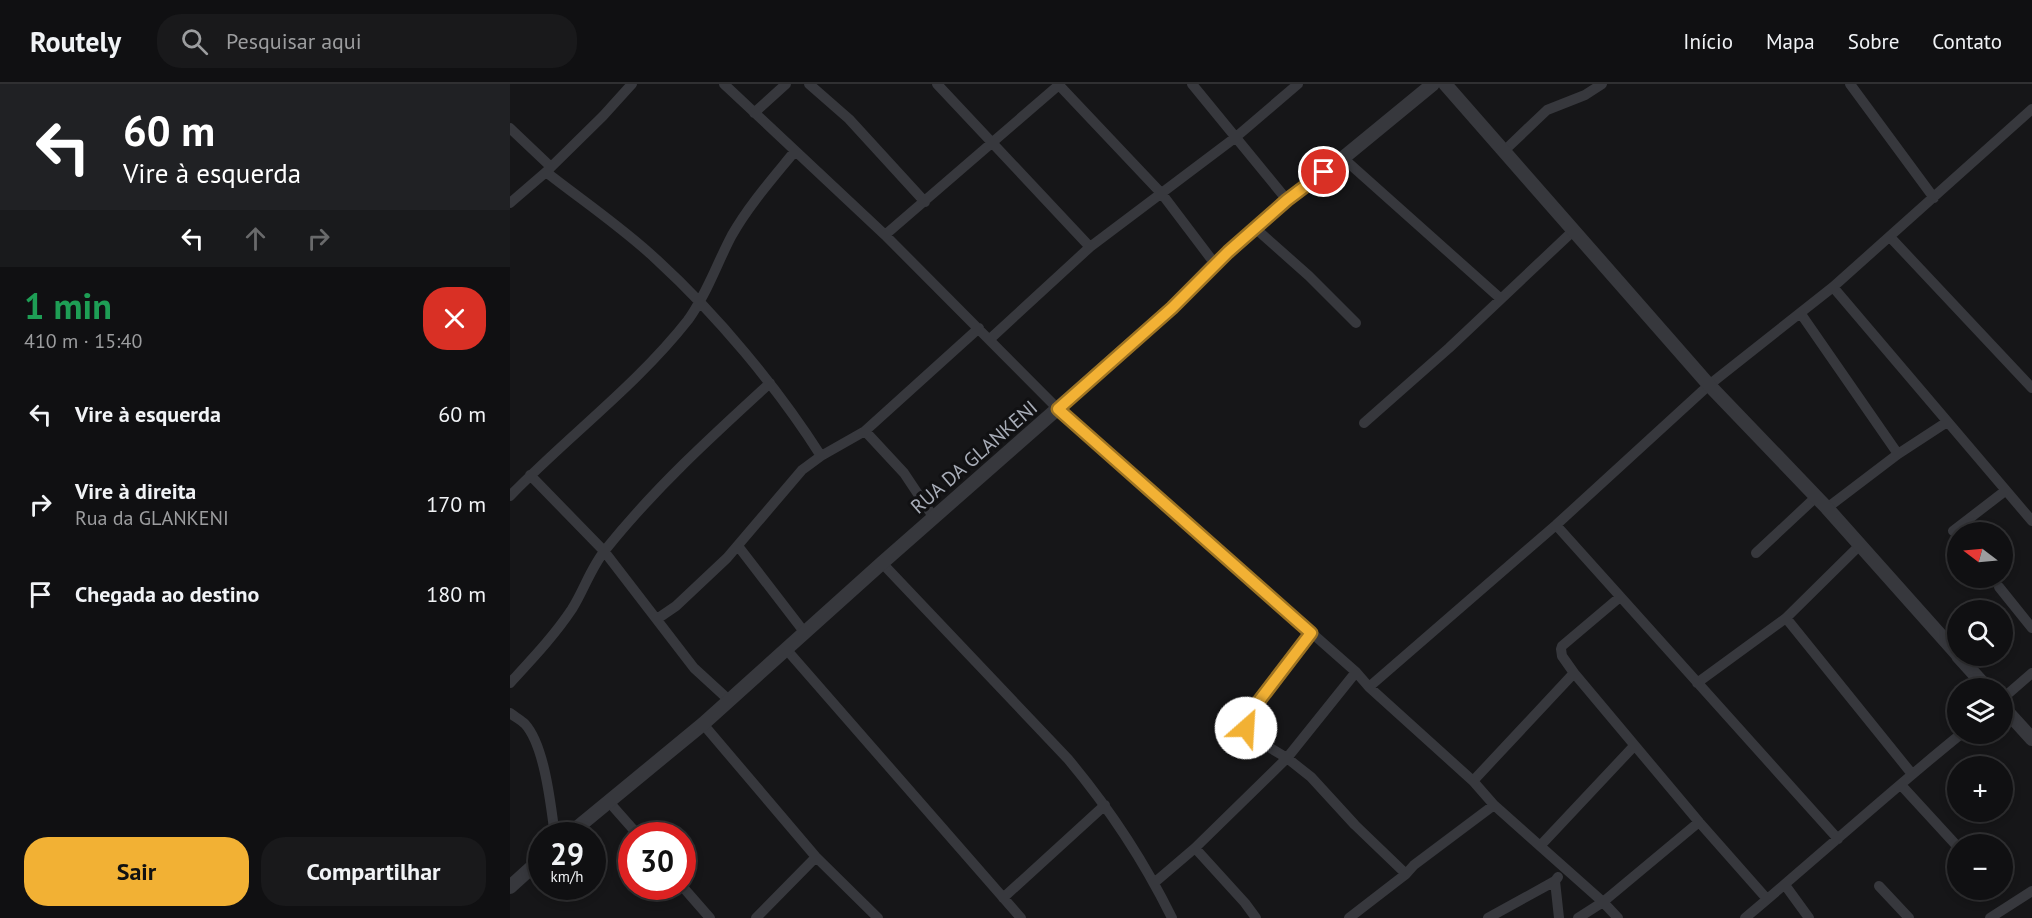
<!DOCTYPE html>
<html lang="pt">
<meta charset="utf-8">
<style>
:root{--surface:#101012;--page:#19191b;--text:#f1f3f6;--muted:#9c9d9f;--line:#303032;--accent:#f2b134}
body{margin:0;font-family:"PT Sans",sans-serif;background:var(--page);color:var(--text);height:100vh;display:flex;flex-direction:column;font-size:22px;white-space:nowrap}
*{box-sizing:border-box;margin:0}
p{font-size:20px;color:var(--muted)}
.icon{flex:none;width:33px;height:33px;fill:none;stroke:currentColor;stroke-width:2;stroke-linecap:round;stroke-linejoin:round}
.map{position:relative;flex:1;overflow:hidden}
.side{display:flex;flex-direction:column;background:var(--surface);width:510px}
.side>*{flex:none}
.guide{background:#202124;color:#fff;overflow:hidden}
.needle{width:39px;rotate:286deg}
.controls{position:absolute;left:1437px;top:438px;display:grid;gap:12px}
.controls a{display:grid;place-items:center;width:66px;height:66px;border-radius:50%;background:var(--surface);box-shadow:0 3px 9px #0003,0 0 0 2px var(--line);font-size:30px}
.speed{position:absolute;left:18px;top:738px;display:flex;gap:12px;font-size:30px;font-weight:700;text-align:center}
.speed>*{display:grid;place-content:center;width:78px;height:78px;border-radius:50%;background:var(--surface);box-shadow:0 3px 9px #0003,0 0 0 2px var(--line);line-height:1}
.speed small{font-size:15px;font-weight:400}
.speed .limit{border:9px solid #d22;background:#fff;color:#111}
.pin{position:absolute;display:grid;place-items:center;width:51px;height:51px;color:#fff;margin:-26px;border:3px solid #fff;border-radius:50%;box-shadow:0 2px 6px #0007}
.me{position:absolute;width:66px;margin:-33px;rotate:26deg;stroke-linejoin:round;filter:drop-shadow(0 0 4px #0008)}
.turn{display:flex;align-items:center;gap:21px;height:126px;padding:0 24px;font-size:27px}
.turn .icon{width:78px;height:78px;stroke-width:2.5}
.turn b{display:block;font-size:42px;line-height:51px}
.lanes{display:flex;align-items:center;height:57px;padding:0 24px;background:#0003;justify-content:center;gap:30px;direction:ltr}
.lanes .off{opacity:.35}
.round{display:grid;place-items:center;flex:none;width:63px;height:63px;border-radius:24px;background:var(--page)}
.head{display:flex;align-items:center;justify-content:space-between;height:102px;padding:0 24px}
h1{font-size:36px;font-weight:600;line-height:45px;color:#1e9e55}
.button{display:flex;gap:12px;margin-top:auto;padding:12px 24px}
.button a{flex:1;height:69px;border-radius:24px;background:var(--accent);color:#111;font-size:24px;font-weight:600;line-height:69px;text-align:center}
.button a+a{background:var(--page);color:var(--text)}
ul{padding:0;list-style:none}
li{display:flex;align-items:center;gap:18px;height:90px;padding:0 24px}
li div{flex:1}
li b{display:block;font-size:22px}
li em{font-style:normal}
header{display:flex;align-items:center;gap:36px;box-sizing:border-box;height:84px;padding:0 30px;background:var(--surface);border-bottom:2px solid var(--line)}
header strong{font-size:28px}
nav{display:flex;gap:33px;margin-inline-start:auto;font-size:21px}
.search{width:420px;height:54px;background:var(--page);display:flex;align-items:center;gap:15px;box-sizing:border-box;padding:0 21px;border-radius:24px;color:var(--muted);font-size:22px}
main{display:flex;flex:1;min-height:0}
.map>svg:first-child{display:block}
</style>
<header>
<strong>Routely</strong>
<div class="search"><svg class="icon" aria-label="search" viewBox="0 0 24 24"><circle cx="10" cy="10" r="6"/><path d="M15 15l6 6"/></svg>Pesquisar aqui</div>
<nav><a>Início</a><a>Mapa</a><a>Sobre</a><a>Contato</a></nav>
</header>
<main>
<section class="side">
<div class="guide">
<div class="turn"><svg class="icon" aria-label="left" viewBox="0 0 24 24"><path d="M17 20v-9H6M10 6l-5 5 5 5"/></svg><div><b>60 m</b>Vire à esquerda</div></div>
<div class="lanes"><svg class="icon" aria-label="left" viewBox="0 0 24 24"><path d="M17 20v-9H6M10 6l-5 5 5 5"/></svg><svg class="icon off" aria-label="ahead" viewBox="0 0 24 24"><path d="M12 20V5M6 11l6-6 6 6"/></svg><svg class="icon off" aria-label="right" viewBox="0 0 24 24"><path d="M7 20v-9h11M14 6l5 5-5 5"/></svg></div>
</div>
<div class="head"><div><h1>1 min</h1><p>410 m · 15:40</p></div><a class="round" style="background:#d93025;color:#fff"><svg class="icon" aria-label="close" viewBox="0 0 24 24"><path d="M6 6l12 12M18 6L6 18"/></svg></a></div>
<ul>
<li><svg class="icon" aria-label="left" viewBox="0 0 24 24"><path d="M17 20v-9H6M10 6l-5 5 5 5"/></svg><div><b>Vire à esquerda</b></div><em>60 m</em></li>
<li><svg class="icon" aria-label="right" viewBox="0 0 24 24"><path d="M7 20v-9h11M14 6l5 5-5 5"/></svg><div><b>Vire à direita</b><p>Rua da GLANKENI</p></div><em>170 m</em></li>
<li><svg class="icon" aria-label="arrive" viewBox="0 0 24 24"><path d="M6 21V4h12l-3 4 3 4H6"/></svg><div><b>Chegada ao destino</b></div><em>180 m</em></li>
</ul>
<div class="button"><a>Sair</a><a>Compartilhar</a></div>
</section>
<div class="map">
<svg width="1522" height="834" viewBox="0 0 1522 834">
<rect width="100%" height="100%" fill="#161618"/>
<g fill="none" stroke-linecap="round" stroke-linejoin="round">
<path stroke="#37383d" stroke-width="10" d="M214,0L375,151L548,325L846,588L859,603L963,697L984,721L1093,818L1108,834
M299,0L339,35L415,118
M427,0L580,163
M548,0L652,110L705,180
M682,0L777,116
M1340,0L1424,114
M244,29L276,0
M0,44L41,83
M994,67L1037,26L1075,11L1092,0
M833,74L991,215
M36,88C73,117 113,144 147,176C208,232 267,303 311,372
M0,119L36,88L93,32L122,0
M745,144L799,192L846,239
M375,151L550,0
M1380,153L1522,304
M1323,203L1522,437
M1291,230L1388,370
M480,255L580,163L726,53L788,0
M854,339L939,264L1063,147
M355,347L394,389L424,434
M20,391L94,467L184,584L220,617
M0,412C57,353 127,301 178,236C197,210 207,179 222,151C239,121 263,94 285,67
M1317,424L1388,370L1437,338
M1046,441L1328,755
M1443,447L1495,407
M228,462L295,549
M1246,469L1306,413
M372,479L558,675C599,724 634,777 662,834
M1489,503L1522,544
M1110,513L1052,562L1051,565L1052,572L1064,589L1189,738L1257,815
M1276,534L1402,690
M147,535L166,522L217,474L292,386L311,372L355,347L469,244
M801,549L737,635L736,644L752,659L777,674L801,693L845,741L896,790
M276,565L511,834
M0,599C22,575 44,552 62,525C74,506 81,483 96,465C145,404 202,352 260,299
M1187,599L1276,534L1350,461
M859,603L1046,441L1199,301L1323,203L1522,25
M1492,615L1522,589
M0,629C5,633 11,636 15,640C35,662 41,723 45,752
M193,640L306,773L368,834
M963,697L1064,589
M1391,701L1447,762
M99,718L129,752
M1030,762L1124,662
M685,764L735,819L746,834
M1048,793L1045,797L1049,834
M644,799L685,764L777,674L846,588
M1275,801L1299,834
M172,802L200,834
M1369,802L1399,834
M493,814L595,721
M246,834L306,773
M839,834L896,790L904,781L984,721
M978,834L1045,797
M1068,834L1093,818L1189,738
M1235,834C1308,773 1378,709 1451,650
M1480,834L1522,807"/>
<path stroke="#37383d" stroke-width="14" d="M935,0L1199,301L1317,424L1448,571
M1448,572L1477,604
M1492,622L1522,655
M57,752L193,640L372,479L662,224L705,180L777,116L833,74L923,0
M0,803L32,774"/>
</g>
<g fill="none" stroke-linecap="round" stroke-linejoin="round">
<g stroke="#9d7322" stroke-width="15">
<path id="route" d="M736,644V634L801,549L548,325L662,224L718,168L777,116L814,88"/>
</g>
<use href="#route" stroke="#f2b134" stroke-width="10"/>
</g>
<g text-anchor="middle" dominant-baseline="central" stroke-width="6" stroke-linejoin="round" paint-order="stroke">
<g font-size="20" fill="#a8adb8" stroke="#111113">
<text transform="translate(464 373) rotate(-41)">RUA DA GLANKENI</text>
</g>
</g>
</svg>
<div class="controls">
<a><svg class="needle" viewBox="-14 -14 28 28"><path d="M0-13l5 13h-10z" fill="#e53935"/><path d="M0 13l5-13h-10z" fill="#9c9d9f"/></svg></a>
<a><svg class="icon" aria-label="search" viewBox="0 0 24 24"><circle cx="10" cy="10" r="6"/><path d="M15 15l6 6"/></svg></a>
<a><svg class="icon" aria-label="layers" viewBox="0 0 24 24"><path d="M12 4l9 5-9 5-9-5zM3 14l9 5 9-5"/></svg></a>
<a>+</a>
<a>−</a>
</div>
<div class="speed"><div>29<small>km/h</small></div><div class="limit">30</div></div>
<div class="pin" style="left:814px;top:88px;background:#d93025"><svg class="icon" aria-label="arrive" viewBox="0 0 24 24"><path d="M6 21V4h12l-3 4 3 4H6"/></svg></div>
<svg class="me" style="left:736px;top:644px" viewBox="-20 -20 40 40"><circle r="19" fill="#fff"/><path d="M0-13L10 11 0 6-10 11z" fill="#f2b134"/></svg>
</div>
</main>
